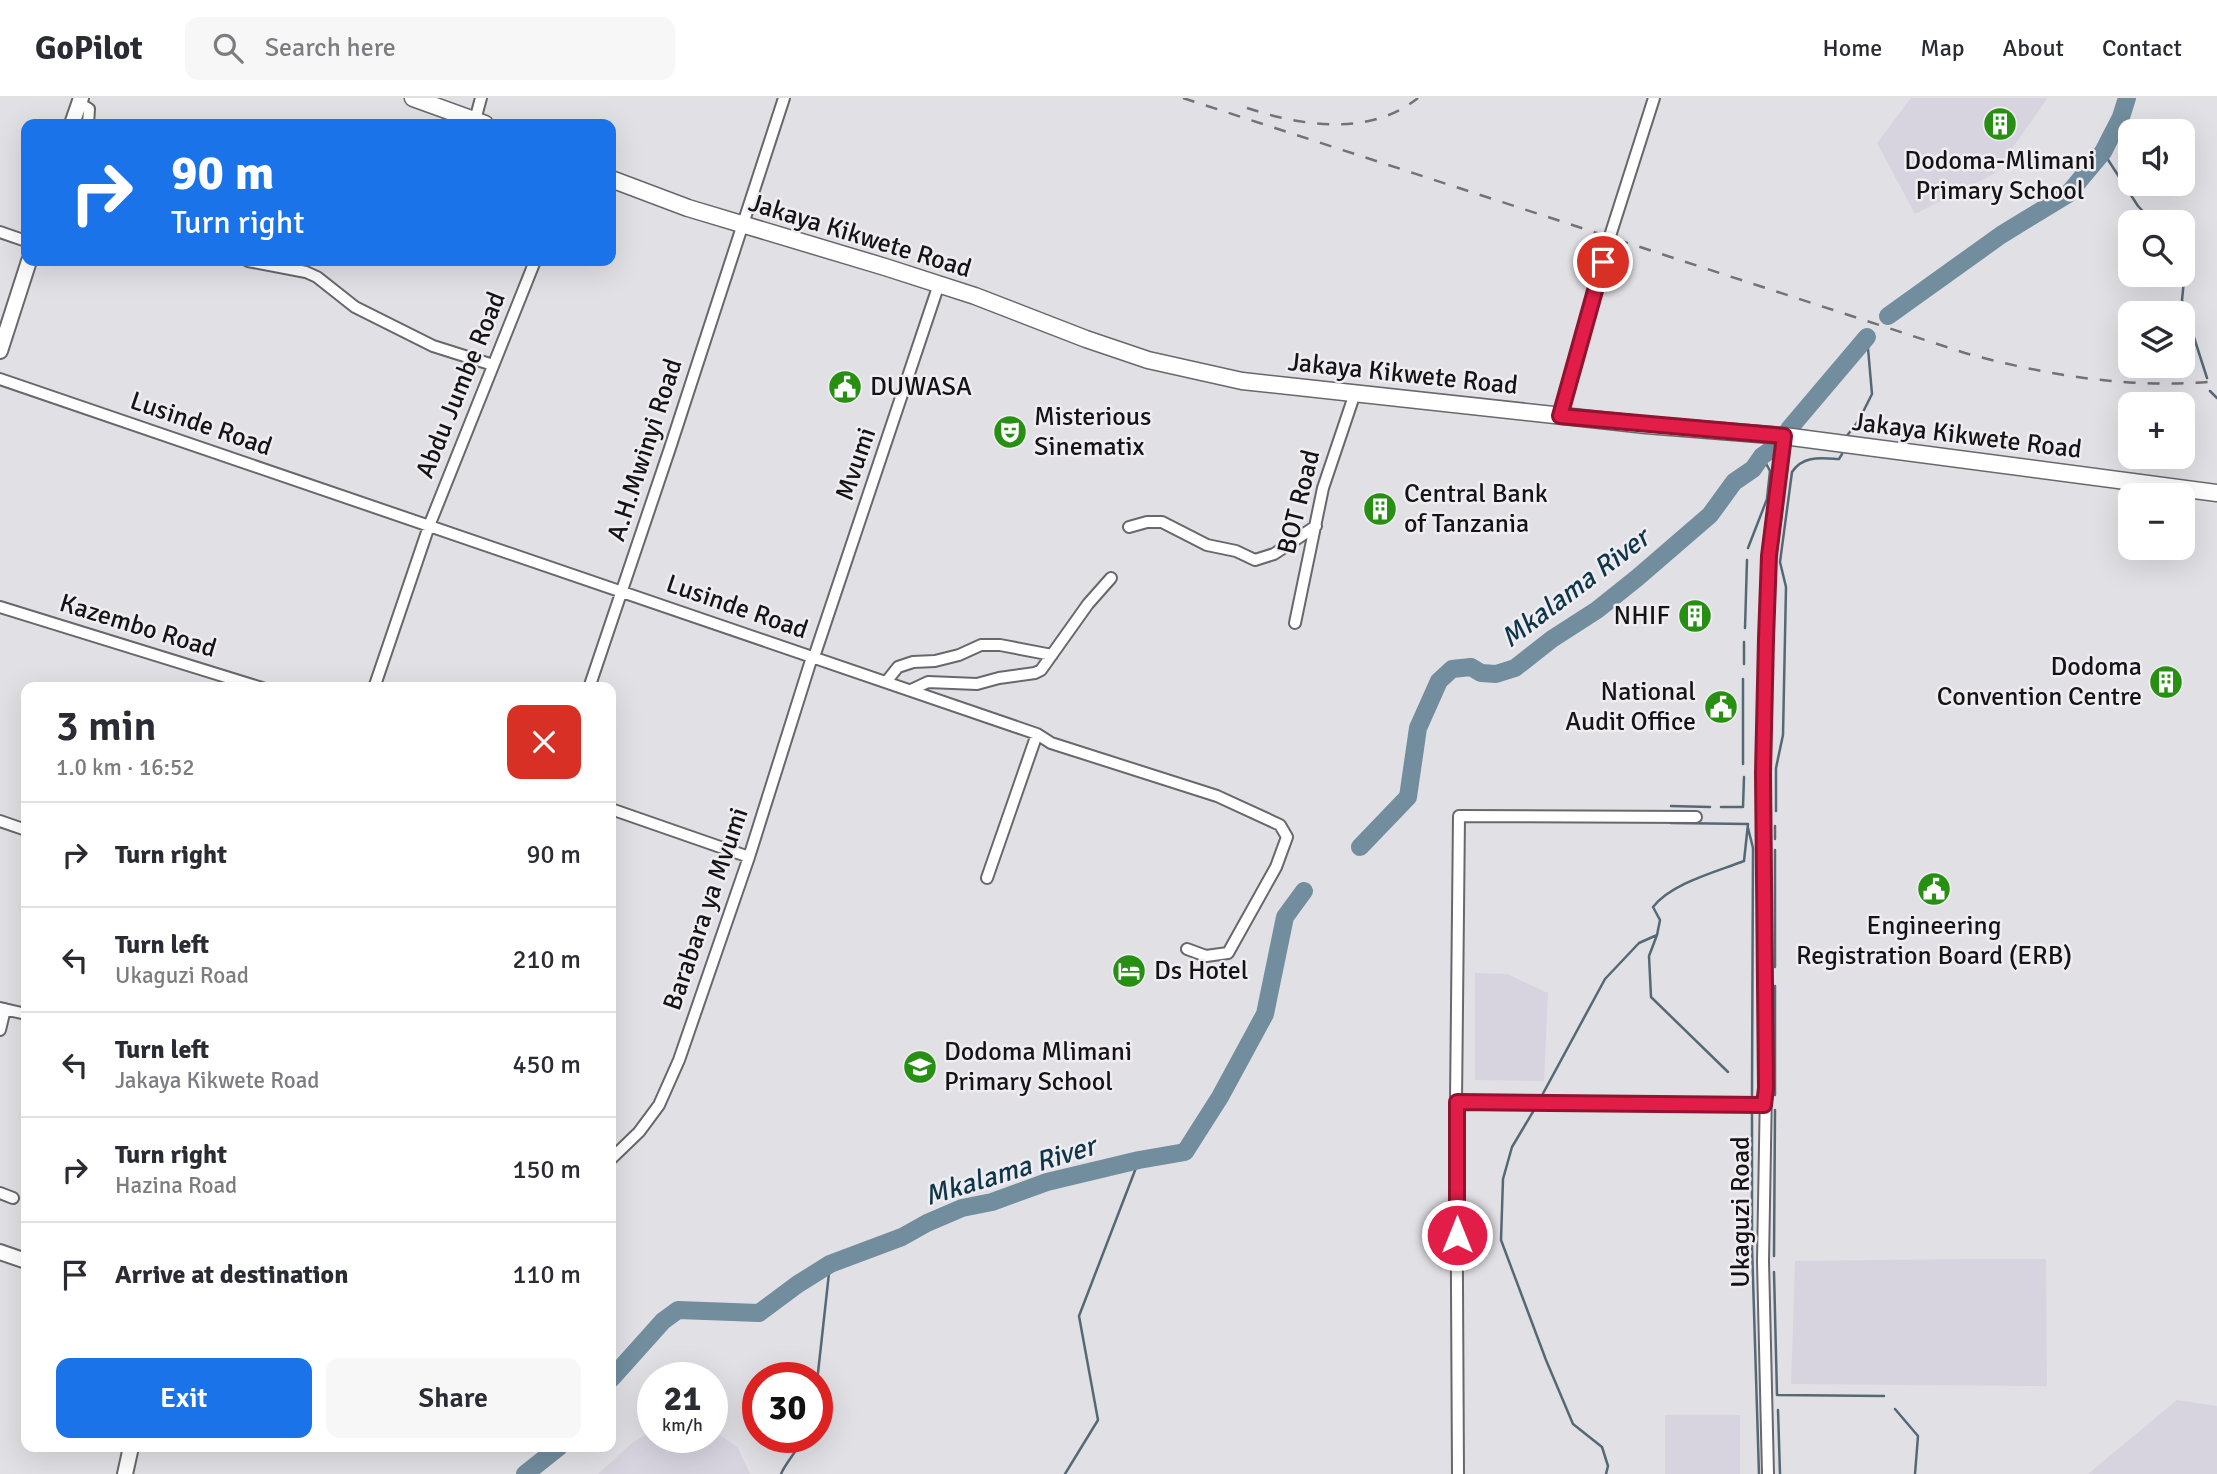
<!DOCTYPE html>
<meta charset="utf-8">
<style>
:root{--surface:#fff;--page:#f7f7f7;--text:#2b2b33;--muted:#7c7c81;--line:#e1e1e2;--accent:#1a73e8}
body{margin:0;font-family:Signika,sans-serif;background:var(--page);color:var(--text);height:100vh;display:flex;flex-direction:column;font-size:26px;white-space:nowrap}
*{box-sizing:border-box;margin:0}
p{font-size:23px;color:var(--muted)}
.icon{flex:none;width:38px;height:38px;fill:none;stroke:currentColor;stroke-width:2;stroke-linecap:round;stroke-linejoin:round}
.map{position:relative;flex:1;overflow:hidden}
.sheet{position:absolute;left:21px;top:584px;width:595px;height:770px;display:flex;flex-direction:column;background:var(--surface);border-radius:14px;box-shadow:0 7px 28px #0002}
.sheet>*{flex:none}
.top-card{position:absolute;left:21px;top:21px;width:595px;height:147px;border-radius:14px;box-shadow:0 7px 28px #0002;background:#1a73e8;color:#fff;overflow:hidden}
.fabs{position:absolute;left:2118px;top:21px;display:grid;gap:14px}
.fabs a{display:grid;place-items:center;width:77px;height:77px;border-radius:14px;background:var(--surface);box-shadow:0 7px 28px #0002;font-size:35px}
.speed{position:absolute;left:637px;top:1264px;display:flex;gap:14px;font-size:35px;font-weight:700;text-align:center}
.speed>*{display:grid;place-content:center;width:91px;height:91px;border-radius:50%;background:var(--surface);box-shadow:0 7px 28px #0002;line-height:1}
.speed small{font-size:18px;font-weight:400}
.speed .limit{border:10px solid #d22;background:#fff;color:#111}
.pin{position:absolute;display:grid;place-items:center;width:60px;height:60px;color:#fff;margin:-30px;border:4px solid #fff;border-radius:50%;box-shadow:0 2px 7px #0007}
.me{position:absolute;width:77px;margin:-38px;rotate:0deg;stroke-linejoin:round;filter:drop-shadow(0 0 5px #0008)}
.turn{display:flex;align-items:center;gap:24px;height:147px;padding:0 35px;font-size:32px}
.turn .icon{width:91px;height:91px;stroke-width:2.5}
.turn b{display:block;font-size:49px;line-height:60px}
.round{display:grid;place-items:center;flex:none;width:74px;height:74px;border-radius:14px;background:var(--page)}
.head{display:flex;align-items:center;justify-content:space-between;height:119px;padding:0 35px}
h1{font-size:42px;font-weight:600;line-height:52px}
.cta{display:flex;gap:14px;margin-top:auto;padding:14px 35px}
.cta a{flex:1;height:80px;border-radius:14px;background:var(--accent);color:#fff;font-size:28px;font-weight:600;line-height:80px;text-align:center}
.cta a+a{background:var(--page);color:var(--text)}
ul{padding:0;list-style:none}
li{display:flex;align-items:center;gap:21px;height:105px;padding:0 35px;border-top:2px solid var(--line)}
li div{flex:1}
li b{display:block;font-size:26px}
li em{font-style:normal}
header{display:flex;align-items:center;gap:42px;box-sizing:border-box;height:98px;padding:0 35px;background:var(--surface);border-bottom:2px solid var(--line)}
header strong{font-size:33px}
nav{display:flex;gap:38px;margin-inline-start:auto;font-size:24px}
.search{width:490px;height:63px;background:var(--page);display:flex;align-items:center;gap:18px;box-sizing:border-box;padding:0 24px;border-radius:14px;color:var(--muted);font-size:26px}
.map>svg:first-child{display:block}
</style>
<header>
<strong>GoPilot</strong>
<div class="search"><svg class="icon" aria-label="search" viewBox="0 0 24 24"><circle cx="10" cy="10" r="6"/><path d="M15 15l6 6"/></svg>Search here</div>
<nav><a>Home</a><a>Map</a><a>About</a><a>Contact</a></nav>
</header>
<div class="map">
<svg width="2217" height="1376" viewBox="0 0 2217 1376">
<rect width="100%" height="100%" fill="#e1e0e5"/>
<path fill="#d7d4e0" d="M1911,0H2046L2047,1L1994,76L1915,116L1877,45Z
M1475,875L1507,876L1548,895L1544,983L1475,982Z
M1958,1161H2046L2047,1288L1791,1286L1795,1163Z
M2177,1302L2217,1308V1376H2088Z
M1665,1317H1740V1376H1665Z
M712,1331L738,1350L750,1376H598L632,1345L653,1333V1339H712Z"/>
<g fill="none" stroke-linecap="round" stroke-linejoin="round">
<path stroke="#556975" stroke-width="2.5" d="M2103,54L2138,108L2153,124
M2182,167L2185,172L2182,202L2207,280
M2210,293L2217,300
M1846,339L1859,322L1872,296L1867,239
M1748,450L1767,401L1770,373L1762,358
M1745,530L1747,462
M1744,566V544
M1743,581V666
M1671,708L1710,709
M1721,709H1743L1744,679
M1776,713V670L1783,637L1786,489L1780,464L1792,374C1803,357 1821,360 1839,361L1842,356
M1671,725L1748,726
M1748,730L1753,750L1752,997
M1775,741V728
M1775,752V869
M1657,837L1649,858L1651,899L1728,974
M1775,997V888
M1540,1001L1605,881L1639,845L1657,837L1660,822L1653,809C1672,785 1716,774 1744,763L1748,726
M1537,1007L1512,1049L1503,1081L1501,1142L1546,1262L1573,1326L1602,1349L1608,1368L1606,1376
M1752,1011V1135
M1752,1148L1759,1376
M1774,1158L1775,1012
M1774,1174L1777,1297L1884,1298
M817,1284L830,1166
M1895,1311L1918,1338L1915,1376
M1778,1312L1780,1376
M781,1376C787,1362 798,1353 803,1339
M1065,1376L1098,1322L1079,1218L1139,1062"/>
<path stroke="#718d9e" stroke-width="18" d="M1888,218L2001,137L2068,96L2103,54L2121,19L2127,0
M1789,331L1867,239
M1360,749L1408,699L1418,630L1439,583L1452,571L1471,569L1481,575L1496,576L1515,570L1552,541L1597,512L1637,480L1710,417L1734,384L1753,371L1762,358L1772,351
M611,1281L663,1223L678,1212L759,1215L798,1186L830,1166L902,1139L927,1125L962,1110L992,1104L1047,1084L1139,1062L1185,1054L1220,999L1265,916L1285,819L1304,793
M525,1376L559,1349"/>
<g stroke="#68676b" stroke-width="14">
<path id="minor" d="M79,5L89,11L88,26
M475,22L481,0
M0,134L26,143
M248,163L306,174L317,179L355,209L433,248L493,267
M0,281L1037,636L1051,645L1217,698L1280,727L1287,739L1276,769L1228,855L1206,858L1187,851
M1560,318L1610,138L1654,0
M1129,429L1147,424H1162L1207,447L1236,453L1255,462L1274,456L1316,428
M0,509L262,590
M1295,525L1323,390L1355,295
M814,559L939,186
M886,584L898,569L913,564L935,563L959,557L981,547H1000L1052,557
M374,590L429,428L535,163
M589,590L670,350L784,0
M911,592L928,584L977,586L999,580L1035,575L1041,572L1088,506L1111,480
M611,711L749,759
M0,723L26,732
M987,780L1037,636
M0,910L26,916
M0,932L5,911
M1456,1004L1459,718L1696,719
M611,1061L639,1034L659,1007L679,962L749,759L812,559
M0,1095L13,1100
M1458,1376L1456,1004L1764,1007
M1768,1376L1763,1163L1766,990L1763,675L1769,458L1784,338"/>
</g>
<g stroke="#68676b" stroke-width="18">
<path id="tertiary" d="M72,26L81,0
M0,253L29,163
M0,1154L26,1163
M125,1376L131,1349"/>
</g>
<g stroke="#68676b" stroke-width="19">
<path id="secondary" d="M413,0L485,26
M611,81L688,110L885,169L975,198L1086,241L1148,262L1242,283L1646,327L1784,338L2217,395"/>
</g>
<use href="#minor" stroke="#fff" stroke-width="10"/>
<use href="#tertiary" stroke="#fff" stroke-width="14"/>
<use href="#secondary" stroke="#fff" stroke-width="16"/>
<path stroke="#737275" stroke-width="2.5" stroke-dasharray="12 12" stroke-linecap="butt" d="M1183,0L1965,255C2045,277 2133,292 2217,283
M1247,10C1302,28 1369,39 1418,0"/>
</g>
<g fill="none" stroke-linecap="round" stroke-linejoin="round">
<g stroke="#92132f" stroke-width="18">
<path id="route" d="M1457,1137V1004L1764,1007L1766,990L1763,675L1766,541L1769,458L1784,338L1560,318L1603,164"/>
</g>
<use href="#route" stroke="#e11d48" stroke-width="12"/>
</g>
<defs>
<g id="building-disc" transform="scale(1.75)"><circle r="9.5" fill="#279013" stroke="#efedf2"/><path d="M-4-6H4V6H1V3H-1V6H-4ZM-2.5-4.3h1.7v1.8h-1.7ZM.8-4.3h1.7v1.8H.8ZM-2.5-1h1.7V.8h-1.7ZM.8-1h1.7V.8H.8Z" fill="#fff"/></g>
<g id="civic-disc" transform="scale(1.75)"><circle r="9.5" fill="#279013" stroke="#efedf2"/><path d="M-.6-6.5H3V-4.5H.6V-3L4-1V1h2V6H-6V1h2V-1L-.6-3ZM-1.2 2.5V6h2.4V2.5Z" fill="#fff"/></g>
<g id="theatre-disc" transform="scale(1.75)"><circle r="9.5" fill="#279013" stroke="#efedf2"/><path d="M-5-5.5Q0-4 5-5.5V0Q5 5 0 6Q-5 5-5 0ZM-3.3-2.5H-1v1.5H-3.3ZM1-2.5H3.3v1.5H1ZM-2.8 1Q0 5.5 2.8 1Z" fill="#fff"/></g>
<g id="hotel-disc" transform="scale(1.75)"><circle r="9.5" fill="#279013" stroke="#efedf2"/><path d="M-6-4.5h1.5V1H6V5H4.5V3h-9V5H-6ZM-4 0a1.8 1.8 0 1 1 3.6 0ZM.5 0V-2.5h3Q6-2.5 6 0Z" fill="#fff"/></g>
<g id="school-disc" transform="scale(1.75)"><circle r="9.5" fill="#279013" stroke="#efedf2"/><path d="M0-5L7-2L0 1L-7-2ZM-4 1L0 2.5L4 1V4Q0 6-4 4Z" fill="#fff"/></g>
</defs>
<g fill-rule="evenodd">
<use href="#building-disc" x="2000" y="26"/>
<use href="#civic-disc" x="845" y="289"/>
<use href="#theatre-disc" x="1010" y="334"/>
<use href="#building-disc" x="1380" y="411"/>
<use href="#building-disc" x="1695" y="518"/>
<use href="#building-disc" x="2166" y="584"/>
<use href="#civic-disc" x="1721" y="609"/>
<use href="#civic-disc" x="1934" y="791"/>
<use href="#hotel-disc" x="1129" y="873"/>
<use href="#school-disc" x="920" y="969"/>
</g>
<g text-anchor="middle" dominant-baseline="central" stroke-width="5" stroke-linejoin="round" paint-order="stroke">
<g font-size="26" fill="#141415" stroke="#efedf2" text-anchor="start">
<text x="2000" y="63" text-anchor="middle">Dodoma-Mlimani<tspan x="2000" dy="30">Primary School</tspan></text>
<text x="870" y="289">DUWASA</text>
<text x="1034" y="319">Misterious<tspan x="1034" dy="30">Sinematix</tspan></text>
<text x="1404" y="396">Central Bank<tspan x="1404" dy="30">of Tanzania</tspan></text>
<text x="1670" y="518" text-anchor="end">NHIF</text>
<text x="2142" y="569" text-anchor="end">Dodoma<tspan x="2142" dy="30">Convention Centre</tspan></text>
<text x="1696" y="594" text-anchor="end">National<tspan x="1696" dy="30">Audit Office</tspan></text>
<text x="1934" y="828" text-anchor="middle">Engineering<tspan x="1934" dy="30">Registration Board (ERB)</tspan></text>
<text x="1154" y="873">Ds Hotel</text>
<text x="944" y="954">Dodoma Mlimani<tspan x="944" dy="30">Primary School</tspan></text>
</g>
<g font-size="26" fill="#141415" stroke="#efedf2">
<text transform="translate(860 138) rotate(17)">Jakaya Kikwete Road</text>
<text transform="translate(1403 276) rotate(6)">Jakaya Kikwete Road</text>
<text transform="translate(461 287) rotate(-68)">Abdu Jumbe Road</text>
<text transform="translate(201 326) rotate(19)">Lusinde Road</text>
<text transform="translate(1967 338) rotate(7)">Jakaya Kikwete Road</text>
<text transform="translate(645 352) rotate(-72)">A.H.Mwinyi Road</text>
<text transform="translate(856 366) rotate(-71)">Mvumi</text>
<text transform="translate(1299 404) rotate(-76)">BOT Road</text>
<text transform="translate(737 509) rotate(19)">Lusinde Road</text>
<text transform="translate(138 528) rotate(17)">Kazembo Road</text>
<text transform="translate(706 811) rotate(-71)">Barabara ya Mvumi</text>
<text transform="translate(1741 1114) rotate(-90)">Ukaguzi Road</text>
</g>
<g font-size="28" font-style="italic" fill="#0e364a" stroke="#efedf2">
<text transform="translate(1575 490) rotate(-37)">Mkalama River</text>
<text transform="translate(1010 1073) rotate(-17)">Mkalama River</text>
</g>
</g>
</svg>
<div class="fabs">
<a><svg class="icon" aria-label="sound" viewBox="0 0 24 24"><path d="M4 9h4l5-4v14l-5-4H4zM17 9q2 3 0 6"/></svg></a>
<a><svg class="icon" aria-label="search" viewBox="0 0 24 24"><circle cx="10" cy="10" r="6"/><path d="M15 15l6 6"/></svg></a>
<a><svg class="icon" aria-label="layers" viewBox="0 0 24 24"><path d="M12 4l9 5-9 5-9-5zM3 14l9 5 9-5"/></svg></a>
<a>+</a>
<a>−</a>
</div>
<div class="speed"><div>21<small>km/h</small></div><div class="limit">30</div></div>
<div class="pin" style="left:1603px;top:164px;background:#d93025"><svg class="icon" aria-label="arrive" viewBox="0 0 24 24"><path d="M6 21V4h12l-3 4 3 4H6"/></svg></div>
<svg class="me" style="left:1457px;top:1137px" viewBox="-20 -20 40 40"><circle r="17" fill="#e11d48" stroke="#fff" stroke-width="3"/><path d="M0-11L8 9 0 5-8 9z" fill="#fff"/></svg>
<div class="top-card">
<div class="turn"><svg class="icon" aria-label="right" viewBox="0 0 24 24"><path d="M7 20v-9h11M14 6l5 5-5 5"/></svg><div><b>90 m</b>Turn right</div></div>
</div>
<section class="sheet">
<div class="head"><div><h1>3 min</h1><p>1.0 km · 16:52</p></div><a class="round" style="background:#d93025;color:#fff"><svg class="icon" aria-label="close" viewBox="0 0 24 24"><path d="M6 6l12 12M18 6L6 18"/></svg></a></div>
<ul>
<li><svg class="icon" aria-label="right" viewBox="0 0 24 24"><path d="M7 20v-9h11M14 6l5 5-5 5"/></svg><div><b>Turn right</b></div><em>90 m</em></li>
<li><svg class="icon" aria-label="left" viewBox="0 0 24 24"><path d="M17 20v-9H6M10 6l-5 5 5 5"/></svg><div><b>Turn left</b><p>Ukaguzi Road</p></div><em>210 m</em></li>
<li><svg class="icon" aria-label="left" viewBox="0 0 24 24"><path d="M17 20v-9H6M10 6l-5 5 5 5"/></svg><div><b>Turn left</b><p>Jakaya Kikwete Road</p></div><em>450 m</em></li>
<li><svg class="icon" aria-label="right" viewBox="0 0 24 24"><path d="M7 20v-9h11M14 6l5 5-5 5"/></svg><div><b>Turn right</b><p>Hazina Road</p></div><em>150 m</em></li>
<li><svg class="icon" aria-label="arrive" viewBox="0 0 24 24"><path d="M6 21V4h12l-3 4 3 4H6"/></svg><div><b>Arrive at destination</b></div><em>110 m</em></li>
</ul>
<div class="cta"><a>Exit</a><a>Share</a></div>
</section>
</div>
